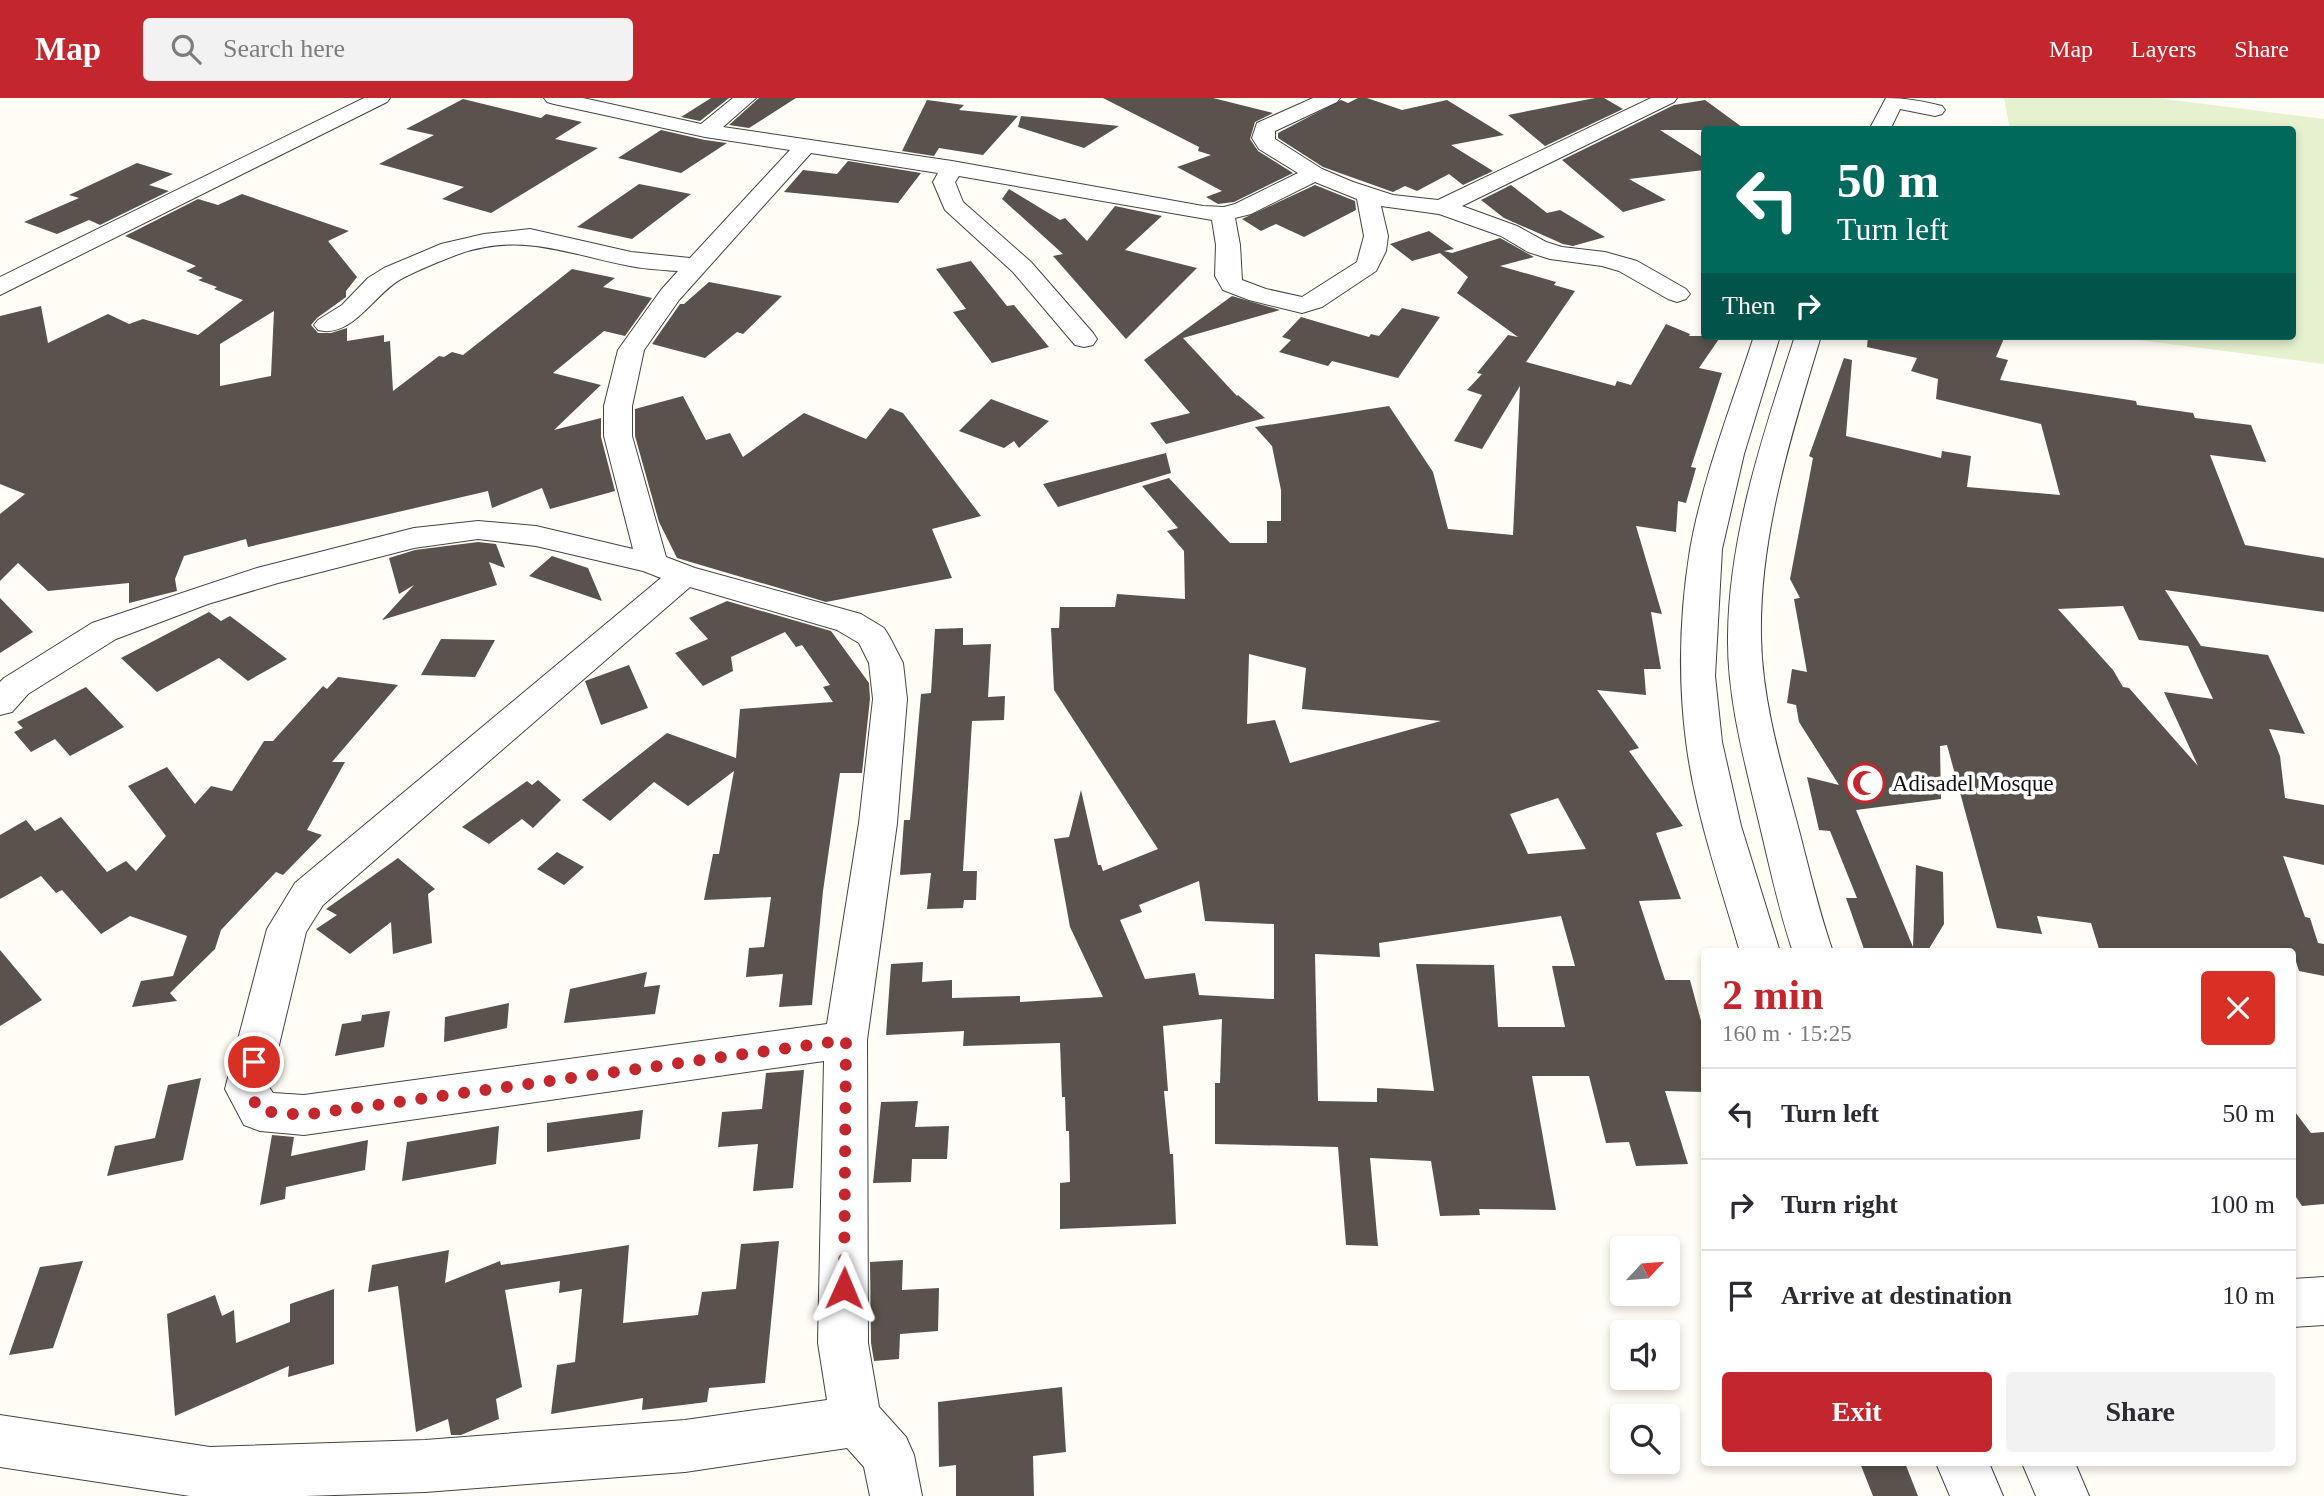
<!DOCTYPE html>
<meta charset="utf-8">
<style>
:root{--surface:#fff;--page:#f2f2f3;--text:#2b2b33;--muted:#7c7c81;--line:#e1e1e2;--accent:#c4262e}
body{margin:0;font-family:"Times New Roman",serif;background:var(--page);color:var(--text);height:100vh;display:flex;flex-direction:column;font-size:26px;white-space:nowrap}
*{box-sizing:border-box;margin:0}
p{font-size:23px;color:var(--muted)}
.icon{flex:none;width:38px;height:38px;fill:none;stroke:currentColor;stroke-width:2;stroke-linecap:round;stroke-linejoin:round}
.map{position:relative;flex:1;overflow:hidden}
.side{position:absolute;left:1701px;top:850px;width:595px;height:518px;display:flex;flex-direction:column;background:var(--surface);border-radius:7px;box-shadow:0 4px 10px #0003}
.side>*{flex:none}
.top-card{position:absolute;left:1701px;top:28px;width:595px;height:214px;border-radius:7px;box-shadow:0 4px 10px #0003;background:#00695c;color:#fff;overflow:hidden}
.needle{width:46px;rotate:64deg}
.tools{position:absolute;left:1610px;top:1138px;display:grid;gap:14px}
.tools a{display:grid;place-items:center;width:70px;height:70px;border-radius:7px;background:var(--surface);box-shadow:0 4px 10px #0003;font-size:35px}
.pin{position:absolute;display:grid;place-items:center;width:60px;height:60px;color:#fff;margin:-30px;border:4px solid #fff;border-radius:50%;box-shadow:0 2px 7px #0007}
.me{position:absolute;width:77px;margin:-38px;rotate:1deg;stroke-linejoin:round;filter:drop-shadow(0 0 5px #0008)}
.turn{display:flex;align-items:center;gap:24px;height:147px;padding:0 21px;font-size:32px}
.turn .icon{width:91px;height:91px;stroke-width:2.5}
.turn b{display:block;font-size:49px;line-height:60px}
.then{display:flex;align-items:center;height:66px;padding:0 21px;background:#0003;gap:14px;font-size:26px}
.round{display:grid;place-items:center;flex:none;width:74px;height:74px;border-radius:7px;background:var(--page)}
.headline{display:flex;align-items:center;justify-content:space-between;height:119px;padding:0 21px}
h1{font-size:42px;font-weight:600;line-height:52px;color:var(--accent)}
.cta{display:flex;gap:14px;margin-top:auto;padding:14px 21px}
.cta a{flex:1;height:80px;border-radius:7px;background:var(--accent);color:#fff;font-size:28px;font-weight:600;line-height:80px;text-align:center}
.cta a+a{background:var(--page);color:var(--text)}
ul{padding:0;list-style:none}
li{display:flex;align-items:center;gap:21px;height:91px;padding:0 21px;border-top:2px solid var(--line)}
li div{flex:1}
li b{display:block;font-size:26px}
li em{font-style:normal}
header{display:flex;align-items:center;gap:42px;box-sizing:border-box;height:98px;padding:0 35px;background:var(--accent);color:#fff}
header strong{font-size:33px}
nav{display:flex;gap:38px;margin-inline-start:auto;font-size:24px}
.search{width:490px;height:63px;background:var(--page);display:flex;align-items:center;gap:18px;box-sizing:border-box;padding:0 24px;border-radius:7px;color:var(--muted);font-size:26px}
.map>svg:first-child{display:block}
</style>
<header>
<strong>Map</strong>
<div class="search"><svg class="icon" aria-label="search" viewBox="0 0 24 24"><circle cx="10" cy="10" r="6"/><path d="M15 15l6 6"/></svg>Search here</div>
<nav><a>Map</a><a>Layers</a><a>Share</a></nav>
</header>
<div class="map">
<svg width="2324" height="1398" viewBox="0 0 2324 1398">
<rect width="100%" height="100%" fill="#fffdf5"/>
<path fill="#e6f2cf" d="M2004,0H2157L2324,21V266L2108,238H2292V32L2010,31Z"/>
<path fill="#5a524d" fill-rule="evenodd" d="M711,0H729L700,23L681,19Z
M759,0H796L749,30L729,27Z
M1103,0H1213L1273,15L1255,24L1250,41L1258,53L1293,75L1234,104L1218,106L1206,99L1222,93L1177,69L1211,57L1198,53L1199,49Z
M1358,0H1367L1402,12L1447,2L1504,37L1451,47L1493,73L1463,87L1449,76L1417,93L1405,88L1393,94L1323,69L1278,40V35L1341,2L1348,5Z
M1595,0H1604L1623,11L1545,48L1508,17Z
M463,1L541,20L546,16L582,24L555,41L598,50L491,115L442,101L464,89L379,66L434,37L406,31Z
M927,2L964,7L959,12L1018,18L983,57L939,50L934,58L902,53Z
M1705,2L1746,32H1660L1704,60V72L1629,81L1666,102L1623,114L1562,62L1674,7Z
M1021,18L1119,28L1084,50L1018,29Z
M661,32L705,42L727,45L681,75L618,60Z
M848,63L921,75L898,105L784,94L803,72L837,76Z
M137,65L173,76L149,87L169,93L100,127L89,122L57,136L24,124L79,100L69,97Z
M639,86L691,96L632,141L577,129Z
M1315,87L1355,103L1356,112L1304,139L1276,126L1261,133L1242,121Z
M1511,87L1547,115L1560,112L1605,139L1573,148L1563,146L1504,120L1481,102Z
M1009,91L1060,122L1065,120L1087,143L1115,108L1162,118L1125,152L1197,170L1126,241L1053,158L1063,156L1002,101Z
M242,96L349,133L328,143L357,179L346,193V199L317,220L311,227L318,235H331L347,230V243L384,237V244L390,243L393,293L439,258L444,259L452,254L463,257L572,171L615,180L603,189L652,200L625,238L604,233L553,275L601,287L554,332L601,320V339L615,393L550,411L542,390L492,410L488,393L248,449L246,441L184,458L175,481L177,493L129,505V485L48,493L18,465L0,483V416L25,396L0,386V218L41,208L48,245L108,216L129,226L143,221L198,237L243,202L214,191L217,189L198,182L203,180L186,173L196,168L125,138L198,101L218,107ZM274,213L271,278L220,288V246Z
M1429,133L1454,151L1444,153L1452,155L1500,140L1534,159L1500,168L1556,184L1554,187L1575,193L1526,264L1615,288L1617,283L1631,287L1666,226L1690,236L1689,238H1721L1699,270L1722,275L1691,369L1696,370L1686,405L1678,403L1676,434L1636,428L1662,516L1651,514L1661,571H1644L1646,597L1597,592L1639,650L1629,653L1683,728L1656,735L1681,801L1639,803L1665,882H1690L1704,934V994L1665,993L1688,1066L1636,1068L1629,1044L1606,1045L1589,978H1532L1556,1112L1479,1111L1480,1117L1440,1118L1431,1063L1370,1060L1378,1148L1346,1147L1338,1049L1215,1046V985H1220L1222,921L1163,928L1168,993H1164L1170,1056H1173L1176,1126L1060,1131V1085L1070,1084L1069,1033H1066L1065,999H1062L1060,945L963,948L964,933L886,937L891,866L923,864L922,884L952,882V900L1020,898V904L1103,899L1070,829L1054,741L1069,739L1081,692L1098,767H1101L1103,773L1158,751L1054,592L1051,530H1059L1060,509H1115L1117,496L1185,501L1184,453L1167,433L1178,430L1142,388L1169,380L1230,445H1267V423H1281V392L1272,348L1255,329L1389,308L1433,374L1448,431L1513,437L1520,288L1482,351L1454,343L1482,297L1467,292L1482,276L1477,275L1508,237L1518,239L1457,195L1468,179L1440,155L1412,163L1390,146ZM1249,556L1306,570L1302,611L1441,623L1290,665L1275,622L1247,626ZM1558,700L1586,751L1528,756L1510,716ZM1199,783L1205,823L1274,826V901L1199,897L1195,875L1145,881L1120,822L1142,814L1139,807ZM1561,818L1575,868H1552L1565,929H1498L1494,867L1416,866L1434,993L1377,990V1004L1318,1003L1315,856L1380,859L1379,845Z
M971,163L1007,208L1014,207L1049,249L992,265L953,214L966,211L936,171Z
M709,184L782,198L743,236L737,234L705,260L652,246L680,206H684Z
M1232,198L1280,212L1183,240L1237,298L1238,297L1265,320L1166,346L1150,325L1190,315L1144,262Z
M1402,210L1440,219L1398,280L1332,263L1328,268L1279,254L1291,242L1282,239L1301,219L1369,239L1371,236L1379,238Z
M1868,238H2005L1996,259L2008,262L2000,282L2136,303L2137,307L2193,315L2195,320L2251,327L2266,364L2210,357L2245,447L2324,460V514L2165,492L2201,548L2268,557L2305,636L2269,631L2280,658L2285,700L2324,707V767L2283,758L2305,819L2310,820L2318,845L2324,846V878L2299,873L2293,854H2100L2091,825L2037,818L2042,836L1997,830L1947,647L1940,648L1941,701L1856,712L1913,849L1916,767L1943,774L1944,826L1927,854H1865L1846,800H1857L1830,733L1819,732L1807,679L1839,687L1799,624L1796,607L1787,605L1792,571L1807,574L1794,501L1800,500L1790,481L1813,360L1809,358L1844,260L1852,262L1846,338L1941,360L1942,353L1971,358L1967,389L2060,397L2041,326L1936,301L1938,281L1911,273L1917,260L1867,249ZM2123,508L2139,542L2188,548L2213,601L2164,594L2198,668L2129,590L2123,589L2113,572L2058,511Z
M683,298L706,342L730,335L743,359L804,315L866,341L890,310L903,315L981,418L932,431L952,480L826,504L677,460L659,424L635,338V311Z
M991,301L1049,323L1019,350L1014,343L1004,350L959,333Z
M1166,355L1171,375L1058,409L1043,386Z
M478,444L496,446L505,470L489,464L497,487L382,522L414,487L399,496L389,460L415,452Z
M552,458L588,470L602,503L529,478Z
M0,500L33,534L0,555Z
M727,503L831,533L869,585L870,601L862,675H840L823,793L812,907L779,909L783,876L746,879L749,850L764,849L771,799L704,802L713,756H719L734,673L688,708L654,684L610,723L582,702L667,635L736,660L740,611L833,604L823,589L830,587L802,547L796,549L785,534L731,559L733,573L703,588L675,555L708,541L689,520Z
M209,514L221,523L230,518L287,561L248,583L219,560L157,594L121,560Z
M963,530V547L991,546L988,599L1005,598L1004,622L972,623L963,773H977L976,802H964L963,810L927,811L931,775L900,777L904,722H910L921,596L931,595L935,531Z
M441,541L495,542L475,579L421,577Z
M629,567L648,610L601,627L585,583Z
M338,579L398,587L332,664H345L307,732L322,737L283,777L276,774L221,832L215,851L170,895L177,903L132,909L141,883L173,878L187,838L130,818L101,836L62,792L56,795L41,778L0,801V737L26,722L35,733L61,719L107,774L126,763L136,773L166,738L128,688L167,669L195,706L211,688L232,693L264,643H273L323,588L327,591Z
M86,589L124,629L70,658L55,641L31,654L14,634L23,630L17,624Z
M538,682L561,702L533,730L522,721L489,746L462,729L527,683L532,687Z
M557,754L584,769L564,787L537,771Z
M398,760L435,791L428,796L432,845L393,856L391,824L350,856L316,831L337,817L326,811Z
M0,852L42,902L0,928Z
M647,874L644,889L660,887L655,916L564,925L570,891Z
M509,905L507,930L444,944L445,919Z
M390,913L384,949L335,958L342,926L361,923L362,917Z
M804,972L793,1090L753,1093L758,1046L718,1049L722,1014L762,1011L766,975Z
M201,980L183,1062L107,1078L115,1048L155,1040L168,987Z
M918,1003L915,1029L949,1028L947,1061H912L911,1084L873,1085L881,1004Z
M2292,1010L2311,1035L2324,1034V1106L2302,1108L2292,1093Z
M643,1012L640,1041L547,1054V1025Z
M499,1028L496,1066L402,1083L407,1044Z
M272,1037L294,1039L291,1058L368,1042L365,1072L286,1089L285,1101L260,1107Z
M779,1143L765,1285L709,1290L707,1304L642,1312L643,1300L551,1316L557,1267L575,1264L582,1191L559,1195L560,1183L505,1192L522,1289L496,1301L499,1321L461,1337H451L448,1321L416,1334L398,1188L368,1194L372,1167L449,1152L445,1185L500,1163L501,1167L629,1147L623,1225L698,1217L702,1194L736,1191L741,1146Z
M903,1162L902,1192L939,1190L938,1233L900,1236L899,1261L874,1263L871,1245L870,1164Z
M83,1163L53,1250L9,1257L40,1169Z
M334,1191V1266L288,1279L289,1268L175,1318L167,1216L215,1197L222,1218L234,1212L236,1245L290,1224V1206Z
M1062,1289L1066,1354L1033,1358L1034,1398H956V1367L939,1369L938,1304Z
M1860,1365H1905L1918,1398H1873Z"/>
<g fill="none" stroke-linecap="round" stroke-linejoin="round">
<g stroke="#444" stroke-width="2">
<path id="minor" d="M364,0H390L387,4L0,197V179Z
M544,0H583L701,26L733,0H756L723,29L952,63L1203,108L1224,109L1235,106L1298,75L1259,51L1252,40L1257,25L1313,0H1340L1337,4L1275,33V41L1322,71L1353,84L1393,97L1438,102L1651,0H1677L1674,4L1462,108L1517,128L1546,144L1562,149L1605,154L1637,163L1686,191L1690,196L1686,201L1677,204L1668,201L1619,173L1602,168L1550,161L1528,154L1501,138L1439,116L1381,108L1388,138L1386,153L1376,173L1322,209L1302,215L1249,202L1223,192L1215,178L1216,147L1212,122L959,78L955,84L963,104L1031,164L1093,235L1097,241L1093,247L1084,249L1075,247L1013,174L945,112L933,84L938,75L811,55L679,202L644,252L632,308V338L666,459L695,470L861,516L884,530L889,538L903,565L907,601L897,725L867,942L868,1245L879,1309L906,1339L914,1357L922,1398H870L864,1369L847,1350L685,1374L425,1394L305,1398H190L0,1369V1317L210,1349L425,1342L685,1322L827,1302L818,1245L824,963L304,1037L260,1033L244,1027L225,991L267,831L295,785L661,480L643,473L536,448L478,441L414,450L278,485L208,506L116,541L28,596L12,614L0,617V584L4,580L92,525L257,470L414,430L478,423L536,428L633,451L604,338V308L618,252L661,192L678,173C662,172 645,171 630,168C567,156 521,133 456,157C438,164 418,172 401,181C375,195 352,241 318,232L314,227L318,222L342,207L368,180L384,170L441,146L484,136L530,131L631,154L690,160L790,52L705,39L554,6L547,4ZM1315,84L1357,101L1364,138L1357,164L1302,199L1266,191L1242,182L1240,147L1235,120L1251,116ZM690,489L837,532L859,545L869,565L873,601L859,725L827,926L304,997L273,995L269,989L306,834L323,807Z
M1886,0C1905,0 1923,3 1942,8L1945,12L1942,16L1935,18L1900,11L1890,32H1869Z
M1754,238H1780L1744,356L1722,451L1715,578L1722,644L1741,728L1780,854H1740C1720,785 1695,715 1686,643C1678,581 1680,514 1690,452C1702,382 1732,306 1754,238Z
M1795,238H1821C1792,334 1759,437 1761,539C1762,601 1780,662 1796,721C1808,766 1818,811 1833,854H1793C1778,810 1769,765 1758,720C1744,661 1727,599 1728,538C1729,436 1764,334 1795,238Z
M2324,1179V1227L2292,1229V1181Z
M1936,1365H1989L2003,1398H1950Z
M2022,1365H2075L2089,1398H2036Z"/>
</g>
<use href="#minor" fill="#fff" fill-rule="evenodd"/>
</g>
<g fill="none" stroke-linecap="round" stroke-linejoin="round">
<path stroke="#c4262e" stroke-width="12" stroke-dasharray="0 21.6" d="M254,964L247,991L260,1013L304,1017L846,942L844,1190"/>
</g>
<defs>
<g id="mosque-ring" transform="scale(2.0125)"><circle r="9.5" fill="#fff" stroke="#c4262e" stroke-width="1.5"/><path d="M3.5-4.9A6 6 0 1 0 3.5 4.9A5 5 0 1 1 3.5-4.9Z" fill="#c4262e"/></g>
</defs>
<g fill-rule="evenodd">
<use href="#mosque-ring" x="1865" y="685"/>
</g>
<g text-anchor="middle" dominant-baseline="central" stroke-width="7" stroke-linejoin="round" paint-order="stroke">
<g font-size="23" fill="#111" stroke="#fff" text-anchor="start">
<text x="1892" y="685">Adisadel Mosque</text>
</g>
</g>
</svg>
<div class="tools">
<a><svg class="needle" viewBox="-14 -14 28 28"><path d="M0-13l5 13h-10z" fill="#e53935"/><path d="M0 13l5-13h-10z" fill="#7c7c81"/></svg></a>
<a><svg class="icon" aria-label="sound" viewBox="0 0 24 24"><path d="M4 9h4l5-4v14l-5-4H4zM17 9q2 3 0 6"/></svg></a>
<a><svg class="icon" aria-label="search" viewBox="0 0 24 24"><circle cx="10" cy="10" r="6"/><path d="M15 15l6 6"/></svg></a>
</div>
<div class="pin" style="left:254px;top:964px;background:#d93025"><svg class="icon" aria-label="arrive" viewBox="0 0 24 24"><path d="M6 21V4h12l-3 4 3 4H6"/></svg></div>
<svg class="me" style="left:844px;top:1190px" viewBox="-20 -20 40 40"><path d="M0-17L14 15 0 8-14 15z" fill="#c4262e" stroke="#fff" stroke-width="4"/></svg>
<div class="top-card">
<div class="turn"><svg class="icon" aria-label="left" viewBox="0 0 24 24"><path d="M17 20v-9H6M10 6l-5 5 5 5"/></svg><div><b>50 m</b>Turn left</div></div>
<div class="then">Then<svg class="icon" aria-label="right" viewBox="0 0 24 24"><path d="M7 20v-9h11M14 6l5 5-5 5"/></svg></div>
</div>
<section class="side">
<div class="headline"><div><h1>2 min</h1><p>160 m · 15:25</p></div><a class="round" style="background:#d93025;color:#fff"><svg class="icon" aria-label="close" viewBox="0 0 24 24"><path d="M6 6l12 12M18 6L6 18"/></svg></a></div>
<ul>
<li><svg class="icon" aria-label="left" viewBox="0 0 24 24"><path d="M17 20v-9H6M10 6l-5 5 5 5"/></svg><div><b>Turn left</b></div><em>50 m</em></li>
<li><svg class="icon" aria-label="right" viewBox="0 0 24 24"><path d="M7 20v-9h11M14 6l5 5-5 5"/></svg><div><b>Turn right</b></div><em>100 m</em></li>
<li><svg class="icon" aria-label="arrive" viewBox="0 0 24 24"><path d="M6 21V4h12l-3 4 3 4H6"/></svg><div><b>Arrive at destination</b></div><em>10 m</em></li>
</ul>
<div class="cta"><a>Exit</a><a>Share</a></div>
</section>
</div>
